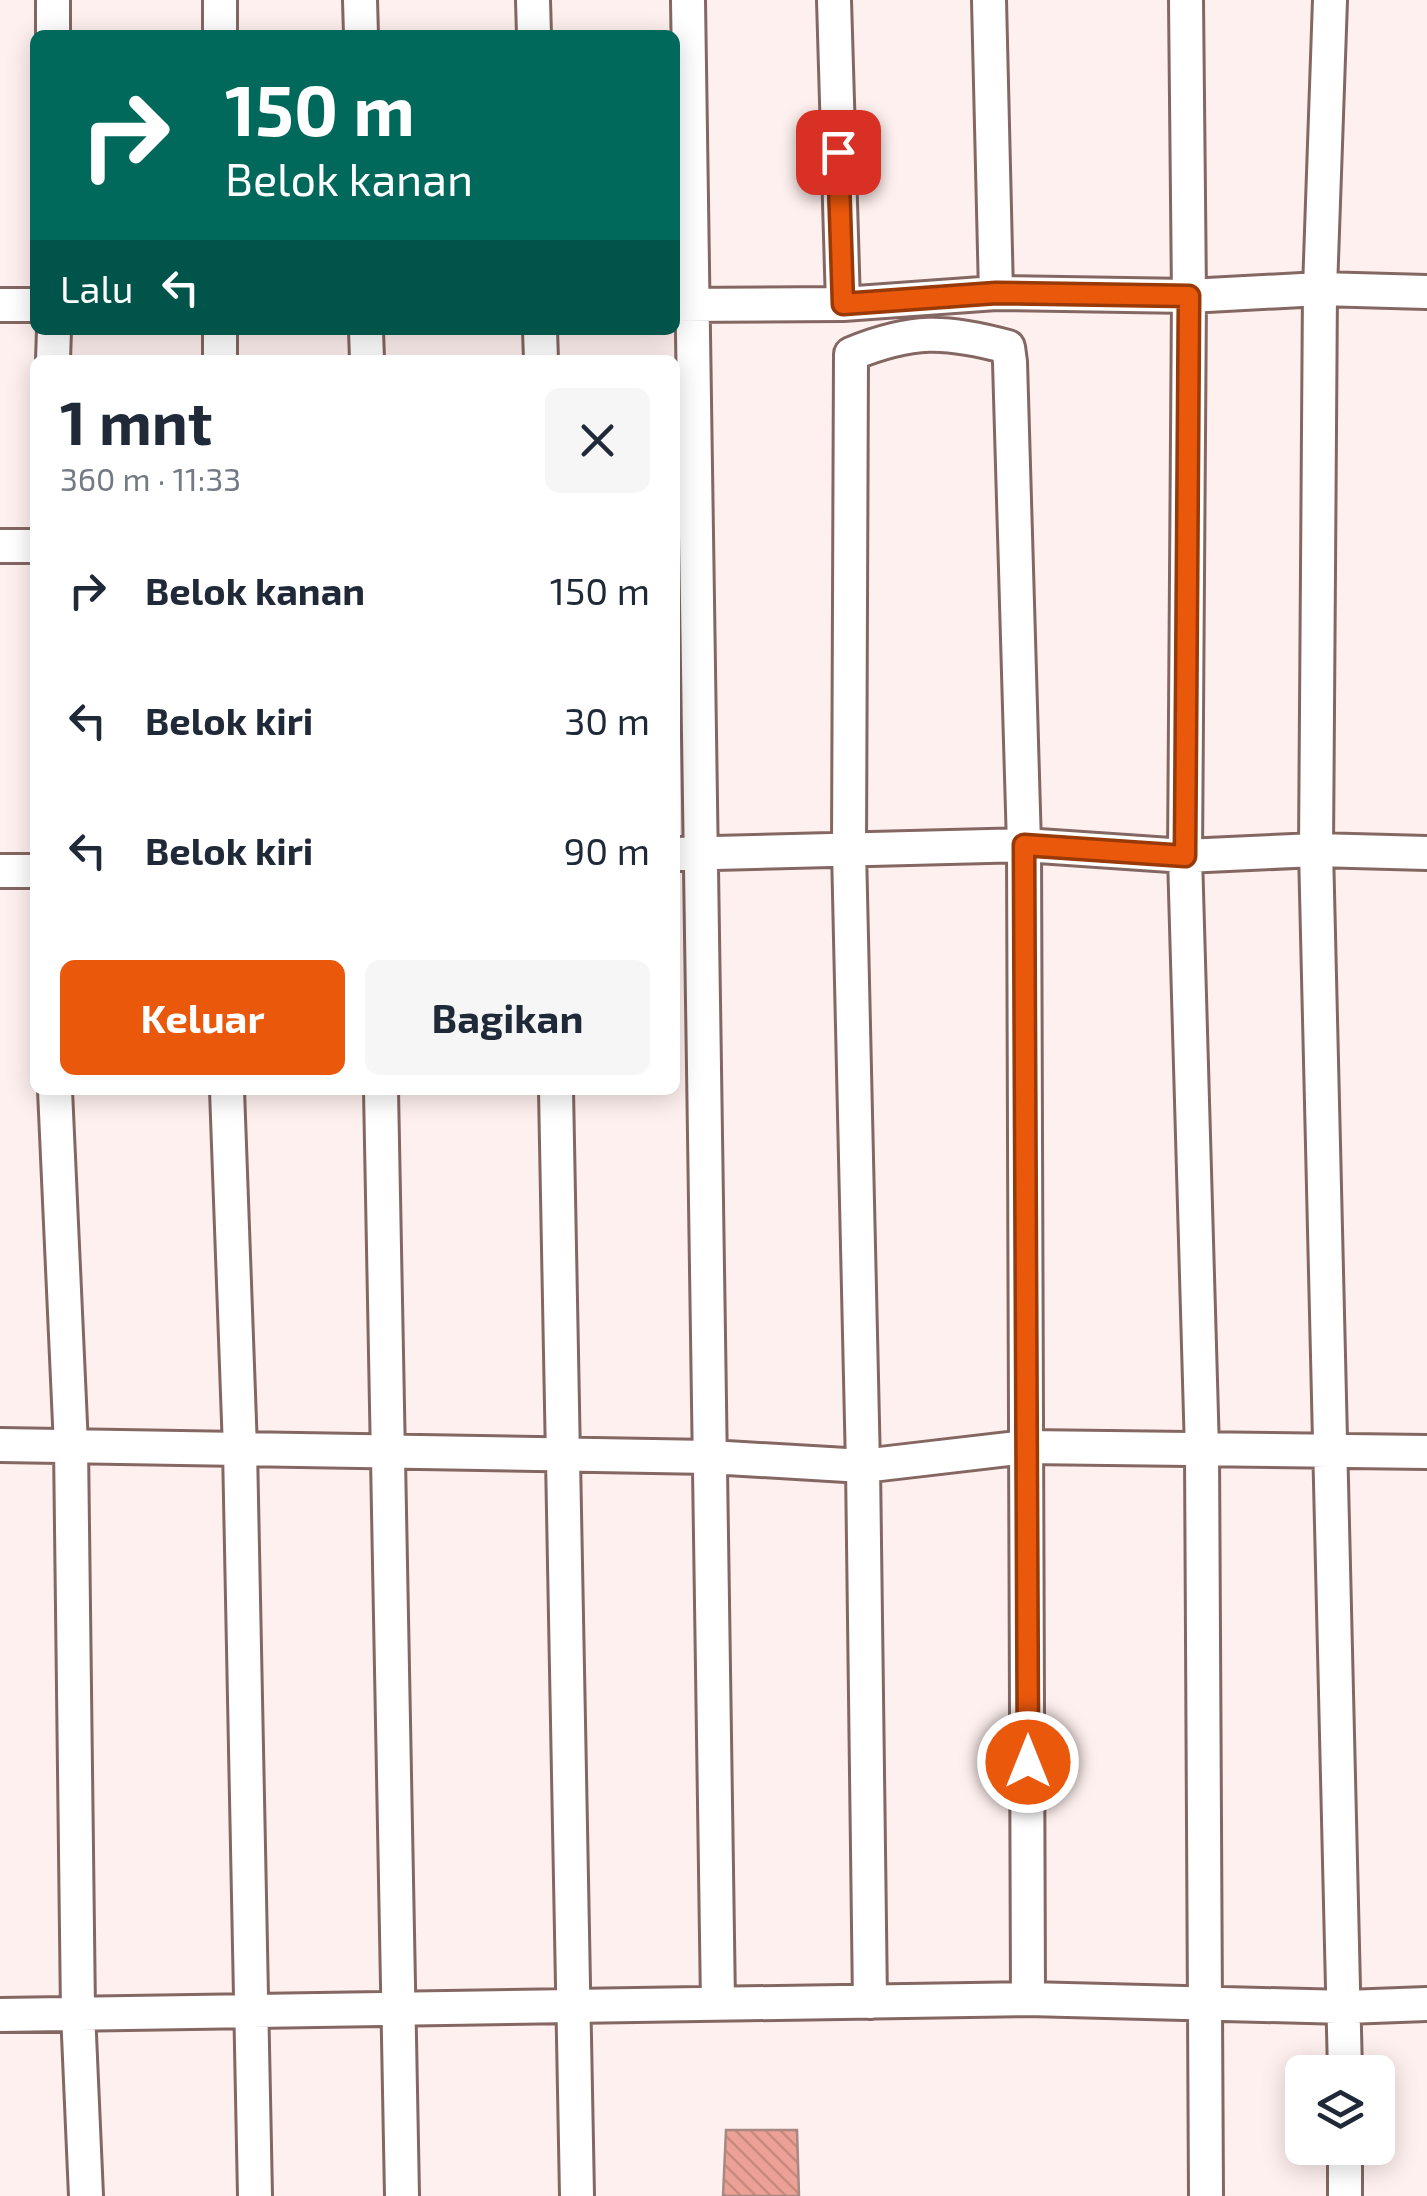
<!DOCTYPE html>
<html lang="id">
<meta charset="utf-8">
<style>
:root{--surface:#fff;--page:#f6f6f7;--text:#1f2937;--muted:#747a83;--accent:#ea580c}
body{margin:0;font-family:"Exo 2",sans-serif;background:var(--page);color:var(--text);height:100vh;display:flex;flex-direction:column;font-size:38px;white-space:nowrap}
*{box-sizing:border-box;margin:0}
p{font-size:32px;color:var(--muted)}
.icon{flex:none;width:55px;height:55px;fill:none;stroke:currentColor;stroke-width:2;stroke-linecap:round;stroke-linejoin:round}
.map{position:relative;flex:1;overflow:hidden}
.side{position:absolute;left:30px;top:355px;width:650px;height:740px;display:flex;flex-direction:column;background:var(--surface);border-radius:15px;box-shadow:0 5px 25px #0003}
.side>*{flex:none}
.guide{position:absolute;left:30px;top:30px;width:650px;height:305px;border-radius:15px;box-shadow:0 5px 25px #0003;background:#00695c;color:#fff;overflow:hidden}
.fabs{position:absolute;left:1285px;top:2055px;display:grid;gap:20px}
.fabs a{display:grid;place-items:center;width:110px;height:110px;border-radius:15px;background:var(--surface);box-shadow:0 5px 25px #0003;font-size:50px}
.pin{position:absolute;display:grid;place-items:center;width:85px;height:85px;color:#fff;margin:-42px;border-radius:20px;box-shadow:0 5px 15px #0006}
.me{position:absolute;width:110px;margin:-55px;rotate:0deg;stroke-linejoin:round;filter:drop-shadow(0 0 8px #0008)}
.turn{display:flex;align-items:center;gap:35px;height:210px;padding:0 30px;font-size:45px}
.turn .icon{width:130px;height:130px;stroke-width:2.5}
.turn b{display:block;font-size:70px;line-height:85px}
.then{display:flex;align-items:center;height:95px;padding:0 30px;background:#0003;gap:20px;font-size:38px}
.round{display:grid;place-items:center;flex:none;width:105px;height:105px;border-radius:15px;background:var(--page)}
.head{display:flex;align-items:center;justify-content:space-between;height:170px;padding:0 30px}
h1{font-size:60px;font-weight:700;line-height:75px}
.action{display:flex;gap:20px;margin-top:auto;padding:20px 30px}
.action a{flex:1;height:115px;border-radius:15px;background:var(--accent);color:#fff;font-size:40px;font-weight:700;line-height:115px;text-align:center}
.action a+a{background:var(--page);color:var(--text)}
ul{padding:0;list-style:none}
li{display:flex;align-items:center;gap:30px;height:130px;padding:0 30px}
li div{flex:1}
li b{display:block;font-size:38px}
li em{font-style:normal}
.map>svg:first-child{display:block}
</style>
<div class="map">
<svg width="1427" height="2196" viewBox="0 0 1427 2196">
<defs>
<pattern id="building-back-hatch" width="6" height="6" patternUnits="userSpaceOnUse" patternTransform="scale(2.5)"><rect width="6" height="6" fill="#eba195"/><path d="M-1 5l2 2M0 0l6 6M5-1l2 2" fill="none" stroke="#c9897f"/></pattern>
</defs>
<rect width="100%" height="100%" fill="#fef0ee"/>
<path fill="url(#building-back-hatch)" stroke="#a78883" stroke-width="2.5" d="M726,2130H797L799,2196H723Z"/>
<g fill="none" stroke-linecap="round" stroke-linejoin="round">
<g stroke="#846762" stroke-width="38">
<path id="street" d="M53,0V35
M220,0V35
M360,0L361,35
M533,0L534,35
M688,0L718,2003
M834,0L843,304
M989,0L996,293
M1186,0L1189,296L1185,856L1202,1451L1206,2196
M1330,0L1320,289L1316,850L1345,2072
M0,305H35
M675,305L843,304L996,293L1189,296L1320,289L1427,292
M366,330L367,360
M540,330L541,360
M53,360L54,330
M220,360V330
M0,546H35
M675,854L1024,845L1185,856L1316,850L1427,853
M0,871H35
M55,1090L71,1446L78,2012L86,2196
M227,1090L240,1449L255,2196
M381,1090L402,2196
M556,1090L577,2196
M0,1445L710,1457L863,1466L1026,1447L1427,1452
M870,2002L863,1466L849,850L851,354C912,329 945,330 1008,347L1010,362L1024,845L1028,1999
M0,2015L1028,1999L1346,2007L1427,2004
M1345,2196V2148"/>
</g>
<use href="#street" stroke="#fff" stroke-width="32"/>
</g>
<g fill="none" stroke-linecap="round" stroke-linejoin="round">
<g stroke="#983908" stroke-width="25">
<path id="route" d="M838,152L843,304L996,293L1189,296L1185,856L1024,845L1028,1762"/>
</g>
<use href="#route" stroke="#ea580c" stroke-width="18"/>
</g>
</svg>
<div class="fabs">
<a><svg class="icon" aria-label="layers" viewBox="0 0 24 24"><path d="M12 4l9 5-9 5-9-5zM3 14l9 5 9-5"/></svg></a>
</div>
<div class="pin" style="left:838px;top:152px;background:#d93025"><svg class="icon" aria-label="arrive" viewBox="0 0 24 24"><path d="M6 21V4h12l-3 4 3 4H6"/></svg></div>
<svg class="me" style="left:1028px;top:1762px" viewBox="-20 -20 40 40"><circle r="17" fill="#ea580c" stroke="#fff" stroke-width="3"/><path d="M0-11L8 9 0 5-8 9z" fill="#fff"/></svg>
<div class="guide">
<div class="turn"><svg class="icon" aria-label="right" viewBox="0 0 24 24"><path d="M7 20v-9h11M14 6l5 5-5 5"/></svg><div><b>150 m</b>Belok kanan</div></div>
<div class="then">Lalu<svg class="icon" aria-label="left" viewBox="0 0 24 24"><path d="M17 20v-9H6M10 6l-5 5 5 5"/></svg></div>
</div>
<section class="side">
<div class="head"><div><h1>1 mnt</h1><p>360 m · 11:33</p></div><a class="round"><svg class="icon" aria-label="close" viewBox="0 0 24 24"><path d="M6 6l12 12M18 6L6 18"/></svg></a></div>
<ul>
<li><svg class="icon" aria-label="right" viewBox="0 0 24 24"><path d="M7 20v-9h11M14 6l5 5-5 5"/></svg><div><b>Belok kanan</b></div><em>150 m</em></li>
<li><svg class="icon" aria-label="left" viewBox="0 0 24 24"><path d="M17 20v-9H6M10 6l-5 5 5 5"/></svg><div><b>Belok kiri</b></div><em>30 m</em></li>
<li><svg class="icon" aria-label="left" viewBox="0 0 24 24"><path d="M17 20v-9H6M10 6l-5 5 5 5"/></svg><div><b>Belok kiri</b></div><em>90 m</em></li>
</ul>
<div class="action"><a>Keluar</a><a>Bagikan</a></div>
</section>
</div>
